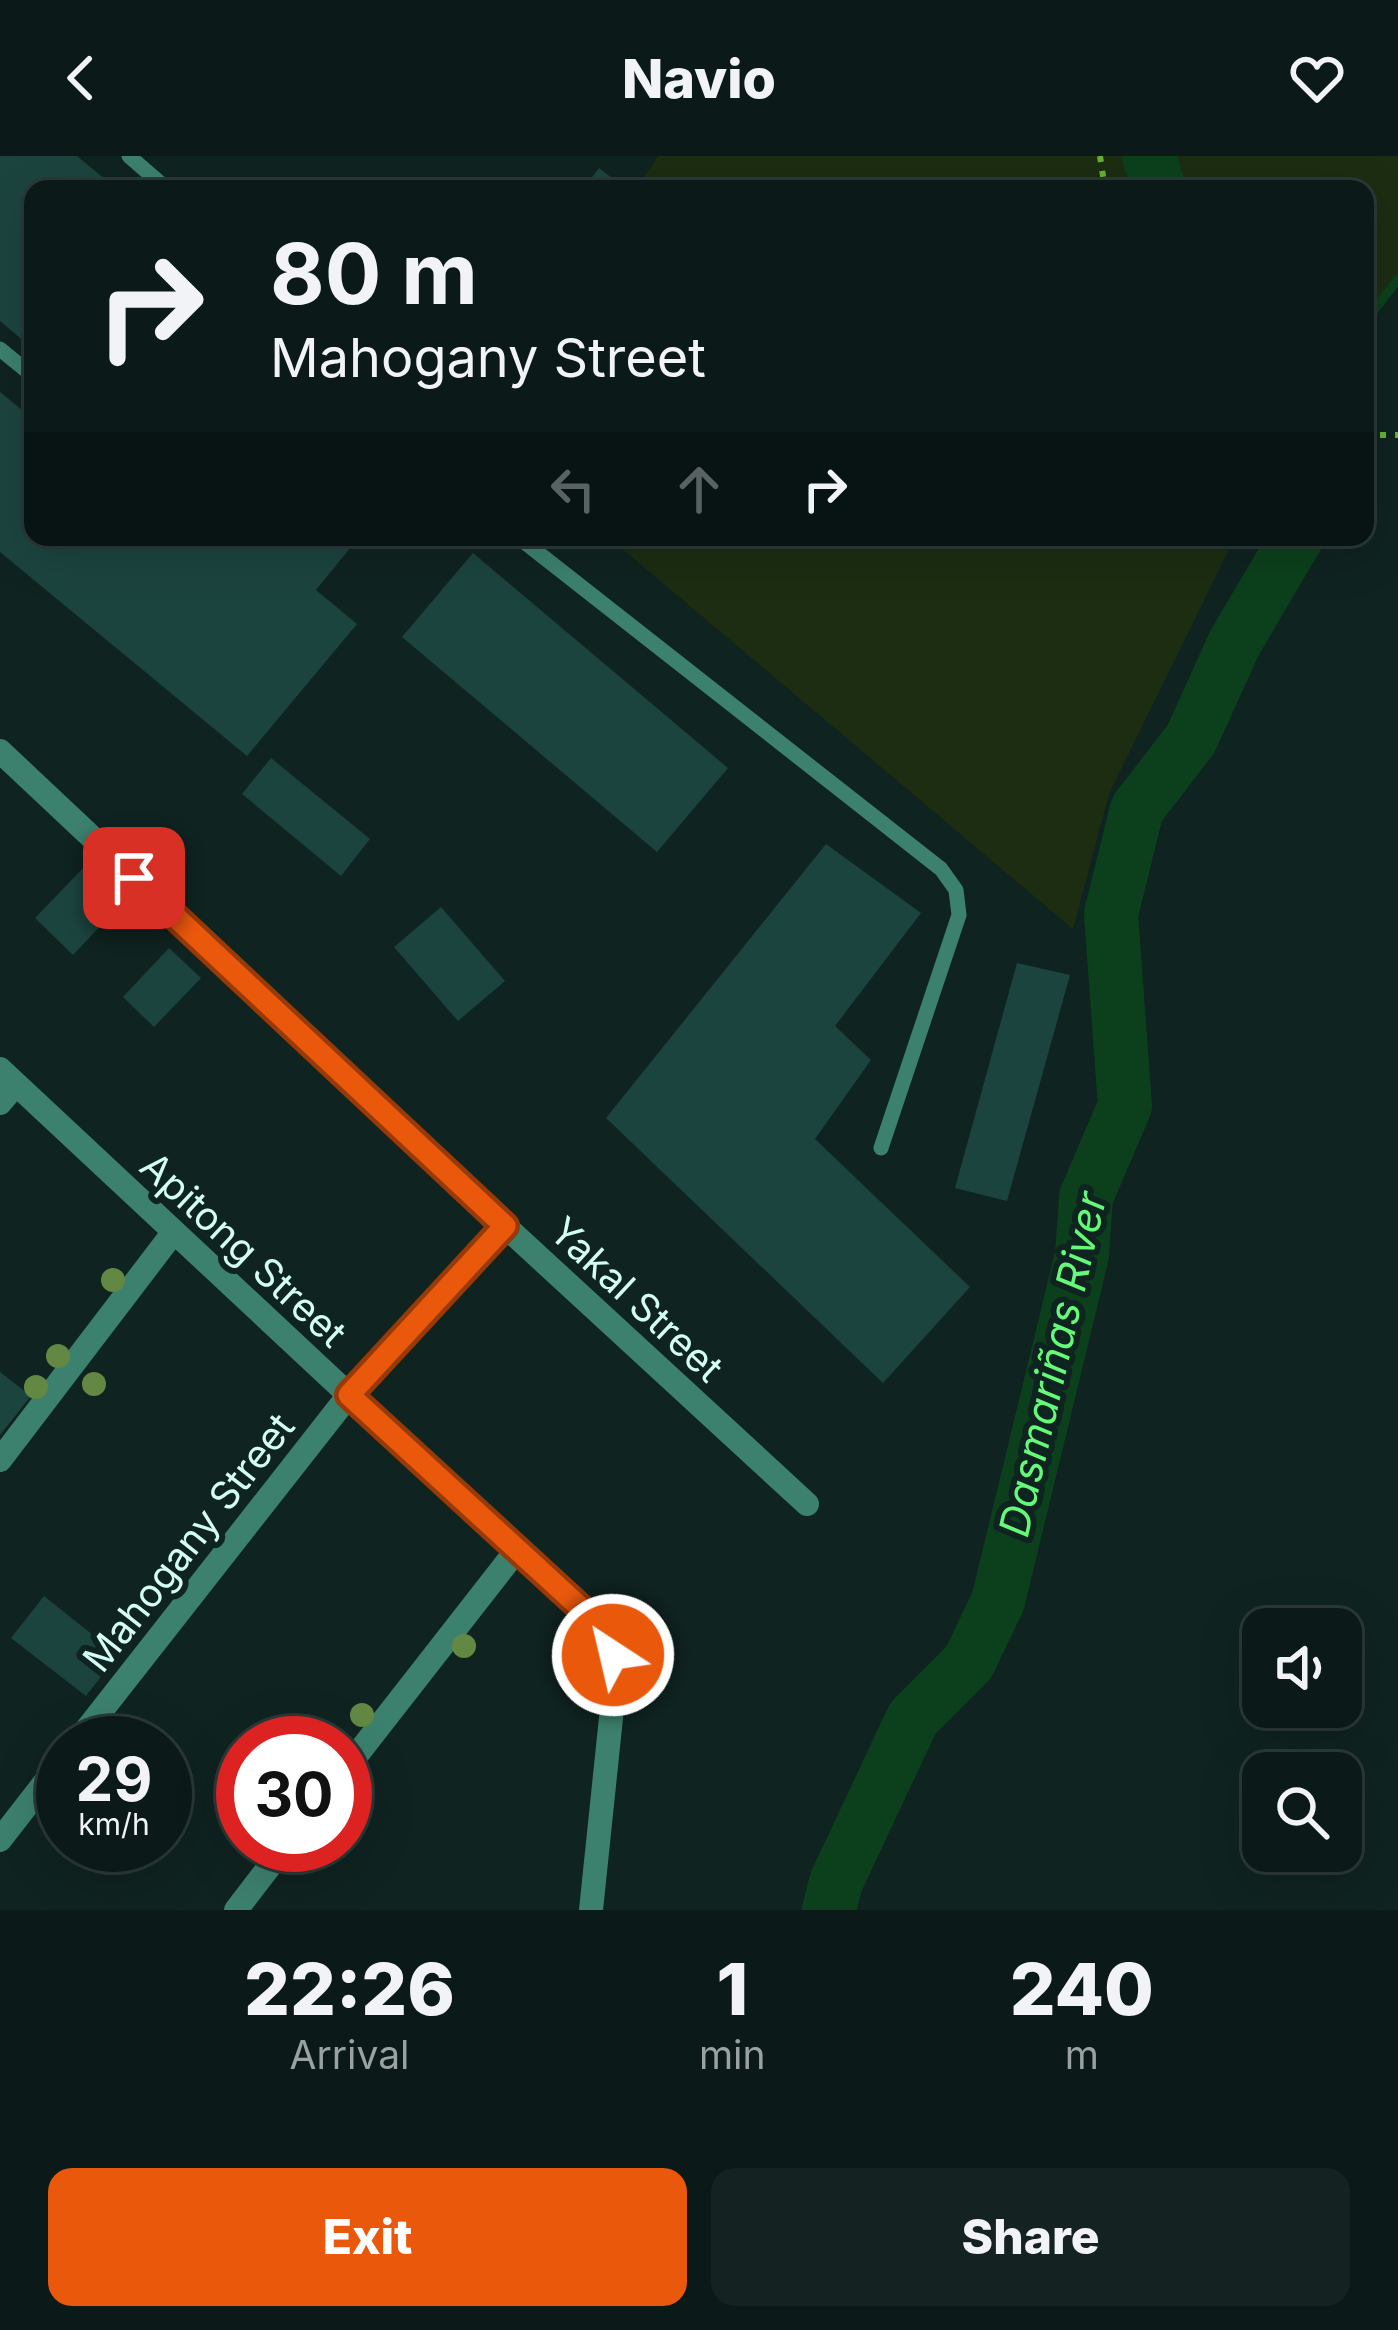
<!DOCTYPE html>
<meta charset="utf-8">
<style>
:root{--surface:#0b1a18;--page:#142321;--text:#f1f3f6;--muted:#9aa1a2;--line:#2b3837;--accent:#ea580c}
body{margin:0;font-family:Inter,sans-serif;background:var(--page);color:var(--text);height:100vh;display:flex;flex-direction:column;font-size:45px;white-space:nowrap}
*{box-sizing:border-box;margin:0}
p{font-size:39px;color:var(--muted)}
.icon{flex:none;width:66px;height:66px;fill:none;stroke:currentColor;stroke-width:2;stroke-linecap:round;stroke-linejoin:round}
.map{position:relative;height:1754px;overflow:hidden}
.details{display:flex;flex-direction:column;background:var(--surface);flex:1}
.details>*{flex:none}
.hud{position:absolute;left:24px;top:24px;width:1350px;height:366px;border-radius:24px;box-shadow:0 12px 48px #0002,0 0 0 3px var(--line);background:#0b1a18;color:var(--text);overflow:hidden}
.fabs{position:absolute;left:1242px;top:1452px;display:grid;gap:24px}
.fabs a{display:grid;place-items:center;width:120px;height:120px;border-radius:24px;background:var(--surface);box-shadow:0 12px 48px #0002,0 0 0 3px var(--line);font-size:60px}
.speed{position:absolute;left:36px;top:1560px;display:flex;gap:24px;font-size:60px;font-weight:700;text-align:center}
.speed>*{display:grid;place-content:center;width:156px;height:156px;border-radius:50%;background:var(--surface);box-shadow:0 12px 48px #0002,0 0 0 3px var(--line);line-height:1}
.speed small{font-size:30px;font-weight:400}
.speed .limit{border:18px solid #d22;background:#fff;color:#111}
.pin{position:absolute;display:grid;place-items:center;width:102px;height:102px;color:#fff;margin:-51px;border-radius:24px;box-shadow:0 6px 18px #0006}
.me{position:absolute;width:132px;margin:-66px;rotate:325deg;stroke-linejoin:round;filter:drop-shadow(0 0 9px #0008)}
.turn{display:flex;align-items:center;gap:42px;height:252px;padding:0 48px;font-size:54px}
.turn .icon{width:156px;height:156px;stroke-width:2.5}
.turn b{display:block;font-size:84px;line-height:102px}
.lanes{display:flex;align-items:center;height:114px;padding:0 48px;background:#0003;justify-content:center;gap:60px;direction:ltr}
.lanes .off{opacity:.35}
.eta{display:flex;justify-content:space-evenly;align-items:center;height:204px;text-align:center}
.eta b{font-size:72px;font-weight:800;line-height:84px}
.action{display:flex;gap:24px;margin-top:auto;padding:24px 48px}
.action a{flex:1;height:138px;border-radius:24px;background:var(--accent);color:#fff;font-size:48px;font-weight:800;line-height:138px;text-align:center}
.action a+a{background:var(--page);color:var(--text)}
header{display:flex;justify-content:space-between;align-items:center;height:156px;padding:0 48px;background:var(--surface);font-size:54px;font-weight:800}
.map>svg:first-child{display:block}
</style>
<header><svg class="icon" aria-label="back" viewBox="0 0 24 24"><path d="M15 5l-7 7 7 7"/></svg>Navio<svg class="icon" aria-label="heart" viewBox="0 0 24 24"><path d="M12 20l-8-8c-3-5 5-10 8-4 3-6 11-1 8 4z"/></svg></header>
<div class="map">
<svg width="1398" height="1754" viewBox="0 0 1398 1754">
<rect width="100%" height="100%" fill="#0f2320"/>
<path fill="#1c2d12" d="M658,0H1398V123L1365,166V33H636Z
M608,381H1235L1109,638L1073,773Z"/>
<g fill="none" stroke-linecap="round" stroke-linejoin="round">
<path stroke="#0c401c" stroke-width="9" d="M1365,166L1398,123"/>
<path stroke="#0c401c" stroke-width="54" d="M1149,0L1159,33
M829,1754L836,1726L913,1562L969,1506L998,1445L1082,1099L1086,1041L1125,950L1111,758L1137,653L1191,583L1235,486L1297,381"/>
</g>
<path fill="#1c443f" d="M0,0H77L117,33H33V193L0,165Z
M599,12L626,33H583Z
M0,236L33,263V381H359L316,434L357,468L247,600L0,396Z
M473,397L728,612L657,696L402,481Z
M271,602L370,683L341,720L242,638Z
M826,688L921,757L835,870L871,904L815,983L970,1131L883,1227L606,962Z
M89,706L127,742L73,799L35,762Z
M441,751L505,825L458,865L394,791Z
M169,792L201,822L154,871L123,841Z
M1017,807L1070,819L1007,1045L955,1032Z
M0,1216L31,1240L0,1279Z
M44,1440L118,1499L86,1540L11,1482Z"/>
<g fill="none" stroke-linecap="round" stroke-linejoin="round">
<path stroke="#64b133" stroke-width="6" stroke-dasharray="6 9" stroke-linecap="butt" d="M1100,0L1105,33
M1365,279H1398"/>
<path stroke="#3c816d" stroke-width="15" d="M129,0L167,33
M0,193L33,220
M518,381L941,713L956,734L959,759L881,992"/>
<path stroke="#3c816d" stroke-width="24" d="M0,595L505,1070L807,1348
M0,913L516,1395C566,1440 612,1460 614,1533L591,1754
M0,947L16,928
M0,1304L173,1077
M76,1587L349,1239L505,1070
M345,1614L516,1395
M0,1684L63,1603
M236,1754L286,1689"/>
</g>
<g fill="#638844">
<circle cx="113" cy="1124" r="12"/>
<circle cx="58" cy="1200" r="12"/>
<circle cx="94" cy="1228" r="12"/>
<circle cx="36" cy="1231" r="12"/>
<circle cx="464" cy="1490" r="12"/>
<circle cx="362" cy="1559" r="12"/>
</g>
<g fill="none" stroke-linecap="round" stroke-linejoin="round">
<g stroke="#983908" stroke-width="30">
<path id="route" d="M134,722L505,1070L349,1239L596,1466L613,1499"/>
</g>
<use href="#route" stroke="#ea580c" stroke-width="21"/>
</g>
<g text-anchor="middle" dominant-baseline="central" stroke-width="12" stroke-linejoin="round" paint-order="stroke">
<g font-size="39" fill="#d3fdf4" stroke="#0f2320">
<text transform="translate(244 1093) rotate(43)">Apitong Street</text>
<text transform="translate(637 1143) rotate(43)">Yakal Street</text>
<text transform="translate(188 1386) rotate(-52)">Mahogany Street</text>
</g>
<g font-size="42" font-style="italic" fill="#65f979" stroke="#0f2320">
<text transform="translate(1052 1208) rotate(-77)">Dasmariñas River</text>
</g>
</g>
</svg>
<div class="fabs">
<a><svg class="icon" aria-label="sound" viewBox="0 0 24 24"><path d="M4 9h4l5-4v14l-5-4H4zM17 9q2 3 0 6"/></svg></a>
<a><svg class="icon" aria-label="search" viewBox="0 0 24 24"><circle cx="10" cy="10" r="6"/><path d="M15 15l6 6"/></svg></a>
</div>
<div class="speed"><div>29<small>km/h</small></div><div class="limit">30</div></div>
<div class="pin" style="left:134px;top:722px;background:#d93025"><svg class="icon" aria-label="arrive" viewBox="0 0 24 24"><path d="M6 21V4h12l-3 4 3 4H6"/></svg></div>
<svg class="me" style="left:613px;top:1499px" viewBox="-20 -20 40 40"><circle r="17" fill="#ea580c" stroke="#fff" stroke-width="3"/><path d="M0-11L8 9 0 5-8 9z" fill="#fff"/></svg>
<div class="hud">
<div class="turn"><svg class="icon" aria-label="right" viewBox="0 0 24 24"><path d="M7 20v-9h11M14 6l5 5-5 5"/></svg><div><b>80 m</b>Mahogany Street</div></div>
<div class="lanes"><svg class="icon off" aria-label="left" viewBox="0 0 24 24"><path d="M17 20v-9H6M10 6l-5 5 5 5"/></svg><svg class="icon off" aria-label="ahead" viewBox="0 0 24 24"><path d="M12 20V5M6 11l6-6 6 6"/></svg><svg class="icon" aria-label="right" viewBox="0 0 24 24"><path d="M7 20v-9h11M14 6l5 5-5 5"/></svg></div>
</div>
</div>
<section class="details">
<div class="eta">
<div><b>22:26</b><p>Arrival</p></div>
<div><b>1</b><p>min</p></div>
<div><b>240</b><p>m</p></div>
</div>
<div class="action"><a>Exit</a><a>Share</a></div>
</section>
